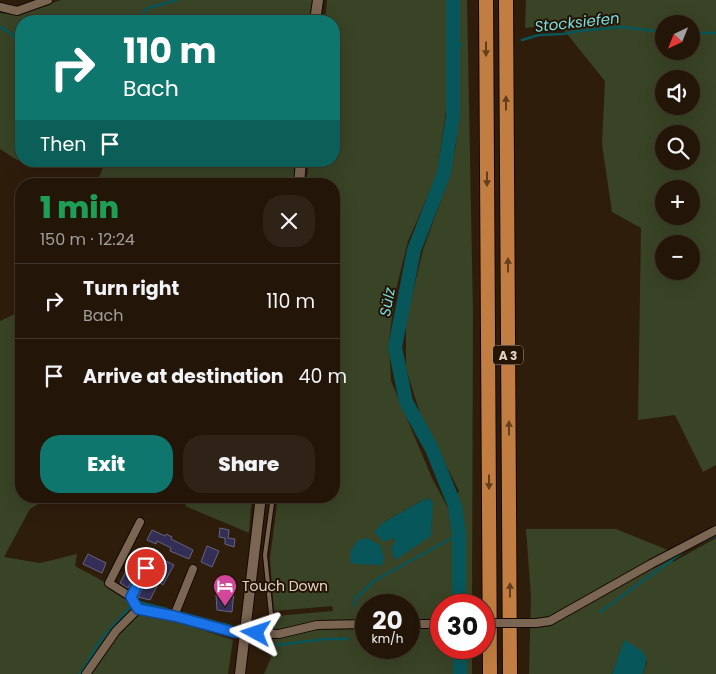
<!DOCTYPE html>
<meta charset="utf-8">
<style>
:root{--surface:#231609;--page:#2f2317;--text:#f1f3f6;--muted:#a39f9c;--line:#40352a;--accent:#0f766e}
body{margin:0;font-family:Poppins,sans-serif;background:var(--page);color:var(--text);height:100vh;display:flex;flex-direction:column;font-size:19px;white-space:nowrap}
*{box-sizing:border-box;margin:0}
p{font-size:16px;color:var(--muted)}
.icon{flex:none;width:28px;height:28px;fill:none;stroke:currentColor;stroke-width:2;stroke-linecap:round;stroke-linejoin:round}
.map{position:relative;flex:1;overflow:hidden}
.sheet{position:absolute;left:15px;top:178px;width:325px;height:325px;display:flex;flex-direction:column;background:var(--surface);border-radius:20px;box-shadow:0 5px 20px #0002,0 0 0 1px var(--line)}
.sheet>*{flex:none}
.banner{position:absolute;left:15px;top:15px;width:325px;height:152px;border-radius:20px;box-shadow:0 5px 20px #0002,0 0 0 1px var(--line);background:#0f766e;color:#fff;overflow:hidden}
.needle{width:32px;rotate:223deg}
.buttons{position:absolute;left:655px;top:15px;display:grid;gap:10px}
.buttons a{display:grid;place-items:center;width:45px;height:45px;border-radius:50%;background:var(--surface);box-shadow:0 5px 20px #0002,0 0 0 1px var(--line);font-size:25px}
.speed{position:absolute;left:355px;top:594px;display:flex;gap:10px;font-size:25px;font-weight:700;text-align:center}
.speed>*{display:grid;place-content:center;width:65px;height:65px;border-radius:50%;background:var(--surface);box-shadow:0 5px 20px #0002,0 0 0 1px var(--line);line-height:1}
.speed small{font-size:12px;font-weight:400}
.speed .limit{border:8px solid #d22;background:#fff;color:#111}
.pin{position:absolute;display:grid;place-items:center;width:42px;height:42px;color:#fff;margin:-21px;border:2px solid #fff;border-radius:50%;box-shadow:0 1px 5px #0007}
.me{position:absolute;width:55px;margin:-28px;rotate:275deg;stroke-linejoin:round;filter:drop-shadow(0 0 4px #0008)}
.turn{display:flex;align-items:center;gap:18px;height:105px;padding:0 25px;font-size:22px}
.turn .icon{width:65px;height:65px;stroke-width:2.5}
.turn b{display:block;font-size:35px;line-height:42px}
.then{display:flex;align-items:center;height:48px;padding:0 25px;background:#0003;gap:10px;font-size:19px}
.round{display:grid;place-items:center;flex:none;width:52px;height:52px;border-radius:20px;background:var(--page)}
.summary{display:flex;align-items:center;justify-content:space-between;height:85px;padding:0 25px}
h1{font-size:30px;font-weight:800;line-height:38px;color:#1e9e55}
.primary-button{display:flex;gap:10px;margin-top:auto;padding:10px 25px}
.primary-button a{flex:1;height:58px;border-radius:20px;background:var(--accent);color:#fff;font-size:20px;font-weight:800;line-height:58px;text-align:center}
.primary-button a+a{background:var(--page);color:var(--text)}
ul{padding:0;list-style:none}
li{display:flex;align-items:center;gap:15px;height:75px;padding:0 25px;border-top:1px solid var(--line)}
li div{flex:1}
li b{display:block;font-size:19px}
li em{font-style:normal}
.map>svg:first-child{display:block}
</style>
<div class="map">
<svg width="716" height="674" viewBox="0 0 716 674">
<rect width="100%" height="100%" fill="#2f1d0c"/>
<path fill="#394325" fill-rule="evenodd" d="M62,0H313L311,21H21V158L17,160L0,149V13L11,14Z
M327,0H446L447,104L437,175L408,241L395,294L389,341L391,381L432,478L449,510L459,491L421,416L406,369V320L423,250L447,183L456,145L459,90L458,0H467L473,314L472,605H441V648H472V674H264L273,653L275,616L333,611L332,606L274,611L270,558L278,496H334V184H306L309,161H334V21H325ZM427,498L433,502L395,542L384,522ZM366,605H409V648H366Z
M526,0H716V465L703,472L675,415L638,420L641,228L612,212L602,144L605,81L559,24L525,28ZM664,24H691V51H664ZM664,79H691V106H664ZM664,134H691V161H664ZM664,189H691V216H664ZM664,244H691V271H664Z
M101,161H296L294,184H96L105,163Z
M21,311V496H51L30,509L4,557L40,563L77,554L75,566C89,574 130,593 134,608L106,637L81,674H0V321Z
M180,496H252L249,533L185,506L187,503Z
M526,529H616L668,550L673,562L716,538V674H643L647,662L624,641L612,674H529L531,597Z
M143,613L154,614L233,640L228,674H90C105,652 118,624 143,613Z"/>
<path fill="#07565a" d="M427,498L433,502L431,536L395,560L391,548L395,542L393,538L384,542L374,532L384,522Z
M367,538L380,545L384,557L383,565L354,564L350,561L351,551L358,540Z
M624,640C642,651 651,651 643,674H612Z"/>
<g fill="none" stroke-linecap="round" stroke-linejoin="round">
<path stroke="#07565a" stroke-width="2.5" d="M130,21L139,18L148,8L177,0
M0,27L12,34L21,50
M691,33H716
M522,40L539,35L563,34L579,31L622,27L664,32
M453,46L462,45
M139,602L167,609
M354,605L356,598L374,581L459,534
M600,612L687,549L716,535
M182,613L231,626
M261,643L263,644
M277,645L326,639H348
M80,674L103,637L131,606"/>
<path stroke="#07565a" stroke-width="14" d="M453,0V116L444,173L414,250L395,347L406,402L432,449L455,506L459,534V605
M460,648V674"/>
</g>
<path fill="#322e55" stroke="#66657e" d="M220,528L229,530L228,538L235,539L234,547L225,544V538L219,537Z
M152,530L165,536L166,534L172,537L171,539L193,550L189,559L170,551L171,548L157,541L156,544L147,540Z
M207,546L219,551L212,567L201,562Z
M136,552L144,557L128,588L120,583Z
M88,554L106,563L102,573L83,564Z
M164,560L174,565L163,585L159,582L150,600L138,597L147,580L149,577L153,579Z
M220,578L235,581L232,612L217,610L216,595H219Z"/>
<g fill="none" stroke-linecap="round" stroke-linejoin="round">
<g stroke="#160700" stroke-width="6">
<path id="lane" d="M271,634V614L265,555L273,496"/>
</g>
<g stroke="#160700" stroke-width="10">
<path id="street" d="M0,7L17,11L48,0
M131,597L153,554
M138,609L174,616L233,632L245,633L279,634L317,625L366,624
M138,609L131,597L109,583L140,522
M174,616L193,569
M536,623L550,621L651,564L716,530
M409,624H441
M86,674L116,631L138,609"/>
</g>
<g stroke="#160700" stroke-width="12">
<path id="secondary" d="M315,21L318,0
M299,184L301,161
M240,674L261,496"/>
</g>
<g stroke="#160700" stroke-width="16">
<path id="highway" d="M486,0L490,674
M506,0L510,674"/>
</g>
<use href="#lane" stroke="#7b6553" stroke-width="4"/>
<use href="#street" stroke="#7b6553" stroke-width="8"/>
<use href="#secondary" stroke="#7b6553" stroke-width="10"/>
<use href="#highway" stroke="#c27e42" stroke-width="14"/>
<g stroke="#160700" stroke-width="10" stroke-linecap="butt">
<path id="street-bridge" d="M484,623H536"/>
</g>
<use href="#street-bridge" stroke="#7b6553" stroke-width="8"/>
</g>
<defs><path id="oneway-solid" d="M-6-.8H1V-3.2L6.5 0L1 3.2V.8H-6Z" transform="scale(1.25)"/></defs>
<g fill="#643e1d">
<use href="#oneway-solid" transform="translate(486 49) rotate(90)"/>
<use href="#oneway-solid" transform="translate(506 103) rotate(-90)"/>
<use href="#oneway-solid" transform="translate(487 179) rotate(90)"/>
<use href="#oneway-solid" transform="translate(508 265) rotate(-90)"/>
<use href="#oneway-solid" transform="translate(509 428) rotate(-90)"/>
<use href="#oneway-solid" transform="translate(489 482) rotate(90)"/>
<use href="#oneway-solid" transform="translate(510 590) rotate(-90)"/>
</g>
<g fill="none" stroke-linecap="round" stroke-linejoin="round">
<g stroke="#114b97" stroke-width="12">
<path id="route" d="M146,568L131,597L138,609L174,616L233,632L256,633"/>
</g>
<use href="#route" stroke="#1a73e8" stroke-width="9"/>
</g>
<defs>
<g id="hotel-pin" transform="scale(1.25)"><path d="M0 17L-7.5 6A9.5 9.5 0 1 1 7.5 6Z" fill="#d1479c" stroke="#251404"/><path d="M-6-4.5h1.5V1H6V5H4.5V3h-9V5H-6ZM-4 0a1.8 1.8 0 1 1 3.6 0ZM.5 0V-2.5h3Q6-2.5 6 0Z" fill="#fff"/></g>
</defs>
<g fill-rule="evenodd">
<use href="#hotel-pin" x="225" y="586"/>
</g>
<g text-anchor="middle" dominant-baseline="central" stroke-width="4" stroke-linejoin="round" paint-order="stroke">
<rect fill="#251404" stroke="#a89a8f" stroke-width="1" x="493" y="345.5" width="30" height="19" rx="4"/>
<g font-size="12" font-weight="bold" fill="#e0d4ca">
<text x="508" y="355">A 3</text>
</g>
<g font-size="14" fill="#e0d4ca" stroke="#251404" text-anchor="start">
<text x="242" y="586">Touch Down</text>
</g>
<g font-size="15" font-style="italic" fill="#76dfe4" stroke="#251404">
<text transform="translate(577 22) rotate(-6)">Stocksiefen</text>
<text transform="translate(387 302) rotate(-79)">Sülz</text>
</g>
</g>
</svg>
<div class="buttons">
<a><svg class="needle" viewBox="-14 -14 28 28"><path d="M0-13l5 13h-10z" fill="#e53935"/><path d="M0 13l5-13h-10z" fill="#a39f9c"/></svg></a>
<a><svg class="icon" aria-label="sound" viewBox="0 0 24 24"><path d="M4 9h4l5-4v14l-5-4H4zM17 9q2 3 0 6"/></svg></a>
<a><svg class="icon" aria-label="search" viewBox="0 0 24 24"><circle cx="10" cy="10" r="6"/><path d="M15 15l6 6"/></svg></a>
<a>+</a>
<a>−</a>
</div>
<div class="speed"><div>20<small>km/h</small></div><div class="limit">30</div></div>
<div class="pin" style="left:146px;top:568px;background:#d93025"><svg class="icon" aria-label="arrive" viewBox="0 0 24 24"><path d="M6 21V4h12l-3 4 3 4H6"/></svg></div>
<svg class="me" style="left:256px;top:633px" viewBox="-20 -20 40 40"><path d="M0-17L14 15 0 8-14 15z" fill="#1a73e8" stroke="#fff" stroke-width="4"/></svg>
<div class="banner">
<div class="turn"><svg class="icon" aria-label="right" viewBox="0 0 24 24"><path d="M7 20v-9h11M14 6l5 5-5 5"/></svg><div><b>110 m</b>Bach</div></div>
<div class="then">Then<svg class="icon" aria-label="arrive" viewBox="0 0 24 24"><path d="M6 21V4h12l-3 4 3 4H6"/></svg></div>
</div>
<section class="sheet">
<div class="summary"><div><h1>1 min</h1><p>150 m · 12:24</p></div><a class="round"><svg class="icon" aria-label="close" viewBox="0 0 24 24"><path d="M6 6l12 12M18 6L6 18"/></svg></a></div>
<ul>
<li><svg class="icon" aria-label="right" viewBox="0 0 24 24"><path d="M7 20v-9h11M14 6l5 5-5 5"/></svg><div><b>Turn right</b><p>Bach</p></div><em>110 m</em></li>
<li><svg class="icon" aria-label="arrive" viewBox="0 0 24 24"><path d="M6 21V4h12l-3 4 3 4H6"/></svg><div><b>Arrive at destination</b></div><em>40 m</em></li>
</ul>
<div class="primary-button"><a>Exit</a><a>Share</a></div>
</section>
</div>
